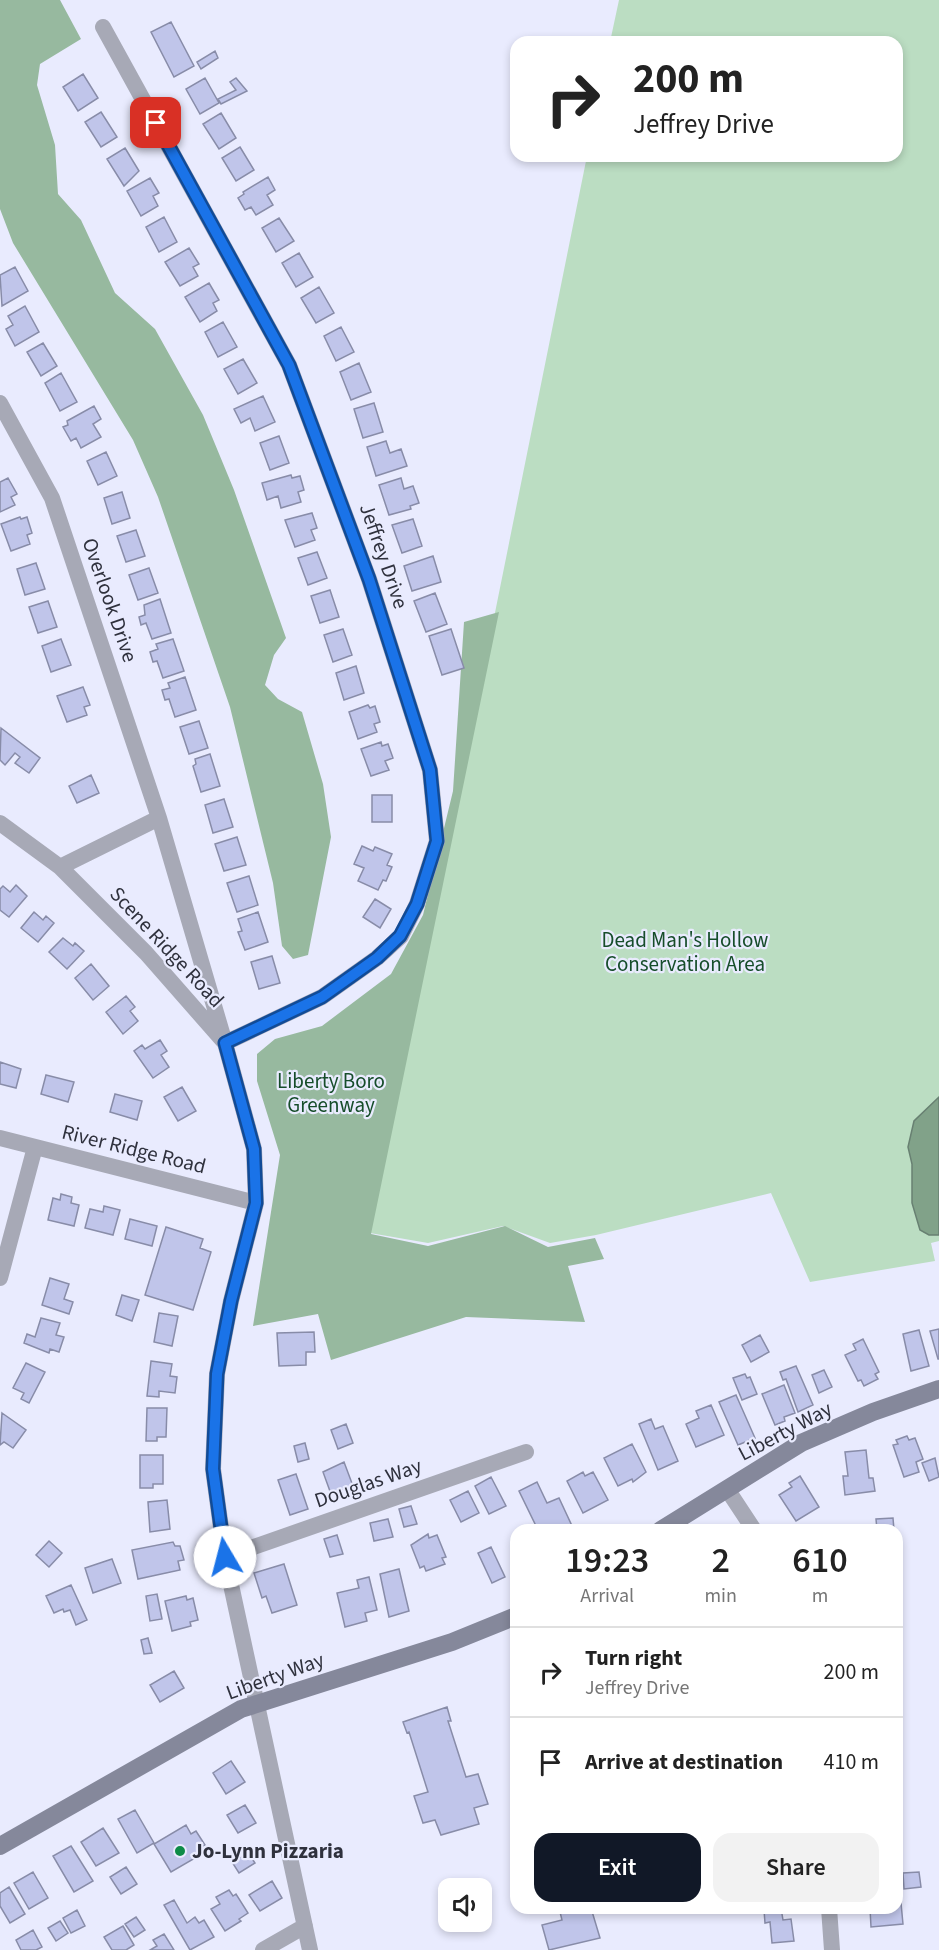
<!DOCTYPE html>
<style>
:root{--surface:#fff;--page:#f2f2f2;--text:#222;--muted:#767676;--line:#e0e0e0;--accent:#111827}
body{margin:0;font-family:"Source Sans 3",sans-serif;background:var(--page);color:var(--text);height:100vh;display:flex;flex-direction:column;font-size:22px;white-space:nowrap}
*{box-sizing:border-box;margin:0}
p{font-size:20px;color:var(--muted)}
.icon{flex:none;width:33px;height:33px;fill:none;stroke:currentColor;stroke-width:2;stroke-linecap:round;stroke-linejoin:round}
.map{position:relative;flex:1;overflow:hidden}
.side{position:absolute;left:510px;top:1524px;width:393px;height:390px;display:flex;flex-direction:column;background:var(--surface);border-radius:18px;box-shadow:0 3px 9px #0003}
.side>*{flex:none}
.guide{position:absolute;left:510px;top:36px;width:393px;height:126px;border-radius:18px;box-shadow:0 3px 9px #0003;background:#fff;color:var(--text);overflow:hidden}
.buttons{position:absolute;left:438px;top:1878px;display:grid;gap:12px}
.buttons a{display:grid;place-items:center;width:54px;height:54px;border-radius:12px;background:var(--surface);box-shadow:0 3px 9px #0003;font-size:30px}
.pin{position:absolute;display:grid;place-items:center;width:51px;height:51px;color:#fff;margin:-26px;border-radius:12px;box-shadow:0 3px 9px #0006}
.me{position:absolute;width:66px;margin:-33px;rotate:352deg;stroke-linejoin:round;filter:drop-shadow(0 0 4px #0008)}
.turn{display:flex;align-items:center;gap:21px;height:126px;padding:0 24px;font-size:27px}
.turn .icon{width:78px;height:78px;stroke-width:2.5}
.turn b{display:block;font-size:42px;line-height:51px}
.eta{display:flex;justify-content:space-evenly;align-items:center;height:102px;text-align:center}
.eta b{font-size:36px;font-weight:600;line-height:42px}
.primary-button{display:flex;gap:12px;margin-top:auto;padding:12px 24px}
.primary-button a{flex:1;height:69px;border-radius:18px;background:var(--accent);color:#fff;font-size:24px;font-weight:600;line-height:69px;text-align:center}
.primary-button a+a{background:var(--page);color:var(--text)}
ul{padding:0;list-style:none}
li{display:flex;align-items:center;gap:18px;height:90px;padding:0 24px;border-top:2px solid var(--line)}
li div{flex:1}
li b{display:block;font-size:22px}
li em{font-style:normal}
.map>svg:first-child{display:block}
</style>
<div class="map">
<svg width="939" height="1950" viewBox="0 0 939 1950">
<rect width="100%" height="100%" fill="#e9ebfe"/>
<path fill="#bbddc2" d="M619,0H939V1241L931,1243L935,1261L810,1282L771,1193L596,1235L550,1243L503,1226L428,1243L370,1233L587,156H897V42H610Z"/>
<path fill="#97b99f" d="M0,0H60L81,39L40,64L37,85L55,145L58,194L81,220L115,293L155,329L203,415L234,490L286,638L274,655L265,685L278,699L302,712L323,784L331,837L308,955L293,959L282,946L273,883L230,707L158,497L133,440L13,243L0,209Z
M499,612L371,1234L428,1246L505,1226L548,1247L595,1238L604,1259L568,1266L585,1322L466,1317L331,1360L318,1314L253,1326L280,1155L257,1081V1054L275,1039L322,1026L391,974L423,915L453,791L464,622Z"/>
<path fill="#81a289" stroke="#688072" stroke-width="1.5" d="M939,1097V1235H929L920,1230L912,1203V1164L908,1147L914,1121Z"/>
<path fill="#c0c5ea" stroke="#888ca8" stroke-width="1.5" d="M171,22L194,66L174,77L151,32Z
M215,51L218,58L201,69L197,62Z
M83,74L98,98L78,111L63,87Z
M205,78L219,103L200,114L186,89Z
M236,78L247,91L221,104L218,99L236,90L230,82Z
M101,112L117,137L101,147L85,122Z
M221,113L236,138L219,149L203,124Z
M240,147L254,170L236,181L222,158Z
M125,148L139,171L124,186L107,159Z
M268,177L275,190L267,195L273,205L256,215L251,207L245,210L238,198L244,194L243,192Z
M150,178L159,193L153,196L158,206L141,216L127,191Z
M164,217L177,242L159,252L146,227Z
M279,218L294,241L276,252L262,228Z
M189,248L199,264L193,267L198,276L180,286L165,262Z
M299,253L313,277L296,287L282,263Z
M15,267L28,291L2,306L0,275Z
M209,283L219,300L213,303L217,311L200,322L185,297Z
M319,287L334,313L316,323L301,298Z
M25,306L39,332L15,346L6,329L13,325L8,316Z
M223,322L237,347L218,357L205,332Z
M341,327L354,352L336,361L324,336Z
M43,343L57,366L41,376L27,352Z
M243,359L257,383L238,394L224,369Z
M359,363L371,392L351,400L340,372Z
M61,373L77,402L60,411L45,383Z
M263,396L275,422L255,431L250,418L241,423L234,409Z
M374,403L383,432L363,438L354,409Z
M94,406L101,419L93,424L101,437L81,448L76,438L71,441L63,427L68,425L67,421Z
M279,436L289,463L270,470L260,443Z
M386,441L390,453L401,449L407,466L376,476L367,447Z
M106,452L117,476L98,485L87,461Z
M291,475L292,478L300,476L304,490L298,492L301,502L281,508L278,496L267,500L262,483Z
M8,478L17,494L11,497L15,505L0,512V482Z
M401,478L404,489L413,486L419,503L410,506L411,509L389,515L379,485Z
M122,492L130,518L112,524L104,498Z
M312,513L317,528L311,530L315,540L295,547L285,520Z
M20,517L21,519L27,517L32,533L27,535L30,544L11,551L1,524Z
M413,519L422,546L402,553L392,525Z
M136,530L145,556L126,562L117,536Z
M317,552L327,578L308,585L298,558Z
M433,556L441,582L412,591L404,566Z
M36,563L45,589L25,595L17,569Z
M149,568L158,593L138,600L129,575Z
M330,590L339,617L320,623L311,596Z
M435,593L447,624L426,632L414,601Z
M160,599L171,633L152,639L146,623L141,625L139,617L145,615L144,605Z
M48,601L57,627L38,633L29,607Z
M343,629L352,655L333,662L324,635Z
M451,629L464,668L442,675L429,636Z
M61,639L71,665L51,672L42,646Z
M173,639L184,671L163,678L157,661L153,662L150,652L158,649L156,644Z
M356,666L364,693L344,700L336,673Z
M185,677L196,710L175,717L169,699L165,700L162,690L170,688L168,683Z
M83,687L90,705L84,707L87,715L67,722L57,696Z
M368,705L370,708L375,706L380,722L374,724L377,732L358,739L349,712Z
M199,721L208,748L189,754L180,727Z
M1,728L40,758L29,773L15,763L20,757L15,753L5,765L0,760Z
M381,742L382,746L388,744L393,758L385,761L389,770L371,776L361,749Z
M210,754L220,786L201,792L193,766L196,764L195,759Z
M91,775L99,793L77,803L69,786Z
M372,795H392V822H372Z
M224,799L233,827L213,833L205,805Z
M237,837L246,865L224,871L215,844Z
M362,846L373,851L375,847L392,854L387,865L392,867L386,881L383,880L378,890L358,881L364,868L354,864Z
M249,876L258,905L237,912L227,883Z
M16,885L27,896L9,917L0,910V889L3,886L10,892Z
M375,899L391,909L380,928L363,917Z
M34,912L43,920L46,916L54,923L38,942L21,928Z
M258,912L268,942L245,950L238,932L242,931L238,919Z
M63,938L73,946L75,943L84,951L67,969L49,952Z
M272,956L280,983L259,989L251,962Z
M91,964L109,986L93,1000L75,978Z
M126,996L135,1007L130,1011L138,1021L123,1034L106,1012Z
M160,1040L167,1051L161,1055L169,1067L153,1078L134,1051L142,1045L145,1049Z
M0,1062L21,1069L16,1088L0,1084Z
M46,1075L74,1082L68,1102L41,1094Z
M182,1087L196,1111L178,1121L164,1097Z
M115,1094L142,1101L137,1120L110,1112Z
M61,1194L72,1197L71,1203L79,1205L74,1226L48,1220L53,1198L60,1200Z
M104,1206L120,1210L113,1235L85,1228L90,1209L103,1212Z
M130,1219L157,1226L152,1246L125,1239Z
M166,1227L203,1239L200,1248L211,1252L193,1310L145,1295Z
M50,1278L69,1284L64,1299L73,1302L69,1314L42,1305Z
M122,1295L139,1300L132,1321L116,1315Z
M159,1313L178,1316L172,1346L154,1342Z
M41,1318L60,1323L56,1335L64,1337L59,1352L50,1349L49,1353L24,1343L27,1334L35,1337Z
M939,1329V1359H938L930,1331Z
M919,1330L929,1366L911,1371L903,1334Z
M314,1332L315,1352H306V1365L279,1366L277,1333Z
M760,1335L769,1352L751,1362L742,1345Z
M863,1339L879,1372L875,1374L878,1379L864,1386L861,1380L858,1381L845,1355L856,1350L853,1344Z
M151,1361L172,1364L170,1376L177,1377L175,1393L159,1391V1397L147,1396Z
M26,1363L45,1372L29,1403L21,1399L24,1393L13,1388Z
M796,1366L813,1405L798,1412L786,1379L783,1380L780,1372Z
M824,1370L832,1387L819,1393L812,1375Z
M745,1374L747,1378L750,1377L757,1394L742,1400L733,1378Z
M784,1385L795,1413L784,1417L785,1421L775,1425L762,1394Z
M736,1395L755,1438L738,1445L719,1402Z
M711,1405L724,1435L696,1447L686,1424L699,1418L696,1411Z
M147,1408H167L166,1437H157V1441H146Z
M2,1413L26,1430L13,1448L4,1442L0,1445Z
M651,1419L655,1429L663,1426L678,1461L658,1470L639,1424Z
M346,1424L353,1443L338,1449L331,1430Z
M907,1436L909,1440L915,1438L923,1459L916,1462L919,1472L904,1477L893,1445L898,1444L896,1440Z
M305,1443L309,1459L298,1462L294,1446Z
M632,1444L646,1472L633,1482L632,1479L618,1486L604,1458Z
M866,1450L869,1478H873L875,1491L845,1495L843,1476H848L845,1452Z
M140,1455H163V1484H153V1488H140Z
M935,1458L939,1477L929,1481L922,1463Z
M344,1462L353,1486L331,1494L323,1472Z
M583,1472L585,1476L593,1472L608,1500L583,1513L567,1481Z
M296,1474L308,1509L290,1515L278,1480Z
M800,1476L819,1507L796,1521L779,1495L792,1487L789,1483Z
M491,1477L506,1506L489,1514L475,1486Z
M537,1482L547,1503L559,1498L573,1528L538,1530L519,1491Z
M468,1491L479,1513L461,1522L450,1500Z
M167,1500L170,1529L150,1532L148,1502Z
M411,1506L417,1524L404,1527L399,1509Z
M893,1518L894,1530H877L876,1519Z
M388,1519L393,1537L374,1541L370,1523Z
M428,1534L429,1538L437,1535L446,1557L442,1558L445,1564L426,1571L424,1566L420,1568L411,1545Z
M337,1535L343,1554L330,1557L324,1539Z
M49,1541L62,1553L49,1567L36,1555Z
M173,1542L175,1546H180L184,1560L178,1561L180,1570L138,1579L132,1550Z
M491,1547L505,1577L492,1583L478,1553Z
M112,1559L121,1583L93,1593L85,1568Z
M284,1564L297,1605L272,1613L266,1596L262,1598L254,1573Z
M399,1569L409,1611L389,1617L380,1574Z
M369,1577L377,1610L365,1613L367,1621L345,1627L337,1593L359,1588L357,1580Z
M71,1585L87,1620L76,1625L70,1610L64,1612L63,1609L54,1613L46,1596Z
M157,1594L162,1619L150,1621L146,1596Z
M186,1596L187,1600L193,1598L198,1620L190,1622L191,1626L172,1631L165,1601Z
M148,1638L152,1653L144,1654L141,1640Z
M174,1671L184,1688L160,1702L150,1685Z
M447,1707L451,1721H448L466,1777L478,1774L488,1804L474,1808L479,1824L441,1835L435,1820L423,1823L414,1796L428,1792L409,1732L407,1733L403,1722Z
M231,1761L245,1782L226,1794L213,1773Z
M245,1805L256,1823L238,1833L227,1815Z
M135,1810L154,1843L137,1853L118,1819Z
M186,1825L191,1834L196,1831L205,1845L199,1848L202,1854L171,1872L154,1844Z
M103,1828L119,1853L96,1866L81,1842Z
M71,1846L93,1881L74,1892L53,1856Z
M248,1853L255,1863L239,1873L232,1862Z
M126,1867L137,1884L121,1894L110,1877Z
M33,1872L48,1898L29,1909L14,1883Z
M919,1872L921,1887L904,1889L903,1873Z
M272,1881L282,1898L260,1911L249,1895Z
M9,1887L25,1914L10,1923L0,1906V1893Z
M229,1890L233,1896L236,1894L248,1913L239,1919L241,1921L225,1931L211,1909L220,1904L216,1897Z
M174,1900L187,1923L195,1917L199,1923L204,1920L214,1937L190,1950L164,1905Z
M897,1903H901L903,1924L871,1927L870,1908H897Z
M559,1908H591L600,1938L549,1950L542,1925L562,1920Z
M781,1908L783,1920L791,1919L794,1941L772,1943L770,1922L765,1923L764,1910Z
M77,1910L85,1926L71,1933L63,1918Z
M136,1917L145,1930L134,1937L125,1924Z
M60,1921L68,1933L56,1941L48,1928Z
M123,1926L134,1945L126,1950H112L104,1937Z
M33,1930L42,1947L36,1950H21L16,1940Z
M164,1934L174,1950H150L157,1946L153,1940Z"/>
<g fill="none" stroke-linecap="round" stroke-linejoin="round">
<path stroke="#a7a9b6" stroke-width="16" d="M0,403L52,498L159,818L225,1043L322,997L377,958L401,936L417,904L437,841L430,770L369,579L289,365L103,27
M0,823L60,867L146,953L225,1043L254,1149L256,1203L231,1301L217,1374L213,1469L225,1557L310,1950
M60,867L159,818
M0,1138L256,1203
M0,1278L35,1147
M727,1489L754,1530
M225,1557L526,1452
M829,1908L832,1950
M263,1950L305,1926"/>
<path stroke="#85889b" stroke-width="18" d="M661,1530L801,1443L873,1412L939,1389
M0,1846L241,1709L452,1642L516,1616"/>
</g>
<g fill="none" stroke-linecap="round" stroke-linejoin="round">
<g stroke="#114b97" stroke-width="15">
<path id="route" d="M156,123L289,365L369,579L430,770L437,841L417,904L400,936L377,958L322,997L225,1043L254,1149L256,1203L231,1301L217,1374L213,1469L225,1557"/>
</g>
<use href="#route" stroke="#1a73e8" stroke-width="10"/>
</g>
<circle fill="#0d8b47" stroke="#e9ebfe" stroke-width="2" cx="180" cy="1851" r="6"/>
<g text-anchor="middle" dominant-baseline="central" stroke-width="4.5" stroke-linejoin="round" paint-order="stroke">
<g font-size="21" fill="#2f313d" stroke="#e9ebfe">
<text transform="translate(384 556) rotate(71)">Jeffrey Drive</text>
<text transform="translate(110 600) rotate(71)">Overlook Drive</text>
<text transform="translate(167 947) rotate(47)">Scene Ridge Road</text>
<text transform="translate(134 1149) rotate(14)">River Ridge Road</text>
<text transform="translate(785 1431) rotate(-28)">Liberty Way</text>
<text transform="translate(368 1483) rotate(-19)">Douglas Way</text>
<text transform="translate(275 1676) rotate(-20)">Liberty Way</text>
</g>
<g font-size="21" fill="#164d2a" stroke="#e9ebfe">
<text x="685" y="940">Dead Man's Hollow<tspan x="685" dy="24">Conservation Area</tspan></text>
<text x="331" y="1081">Liberty Boro<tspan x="331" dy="24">Greenway</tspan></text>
</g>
<g font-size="21" font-weight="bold" fill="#2f313d" stroke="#e9ebfe" text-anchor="start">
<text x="192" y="1851">Jo-Lynn Pizzaria</text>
</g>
</g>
</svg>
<div class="buttons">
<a><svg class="icon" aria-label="sound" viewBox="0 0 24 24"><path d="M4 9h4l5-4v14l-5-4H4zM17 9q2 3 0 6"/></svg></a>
</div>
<div class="pin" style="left:156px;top:123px;background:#d93025"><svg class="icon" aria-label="arrive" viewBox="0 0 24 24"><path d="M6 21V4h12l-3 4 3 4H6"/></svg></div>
<svg class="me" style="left:225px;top:1557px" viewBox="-20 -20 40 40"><circle r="19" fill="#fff"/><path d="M0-13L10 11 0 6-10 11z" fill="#1a73e8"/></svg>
<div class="guide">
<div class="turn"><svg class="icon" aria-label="right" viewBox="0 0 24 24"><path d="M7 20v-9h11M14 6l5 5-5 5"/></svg><div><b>200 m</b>Jeffrey Drive</div></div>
</div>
<section class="side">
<div class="eta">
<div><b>19:23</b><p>Arrival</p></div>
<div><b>2</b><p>min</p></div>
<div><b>610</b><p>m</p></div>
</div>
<ul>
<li><svg class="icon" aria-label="right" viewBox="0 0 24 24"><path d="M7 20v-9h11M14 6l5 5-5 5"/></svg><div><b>Turn right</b><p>Jeffrey Drive</p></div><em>200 m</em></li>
<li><svg class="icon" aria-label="arrive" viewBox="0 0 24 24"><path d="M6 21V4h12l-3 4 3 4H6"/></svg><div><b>Arrive at destination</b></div><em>410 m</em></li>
</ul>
<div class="primary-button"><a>Exit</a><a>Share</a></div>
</section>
</div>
